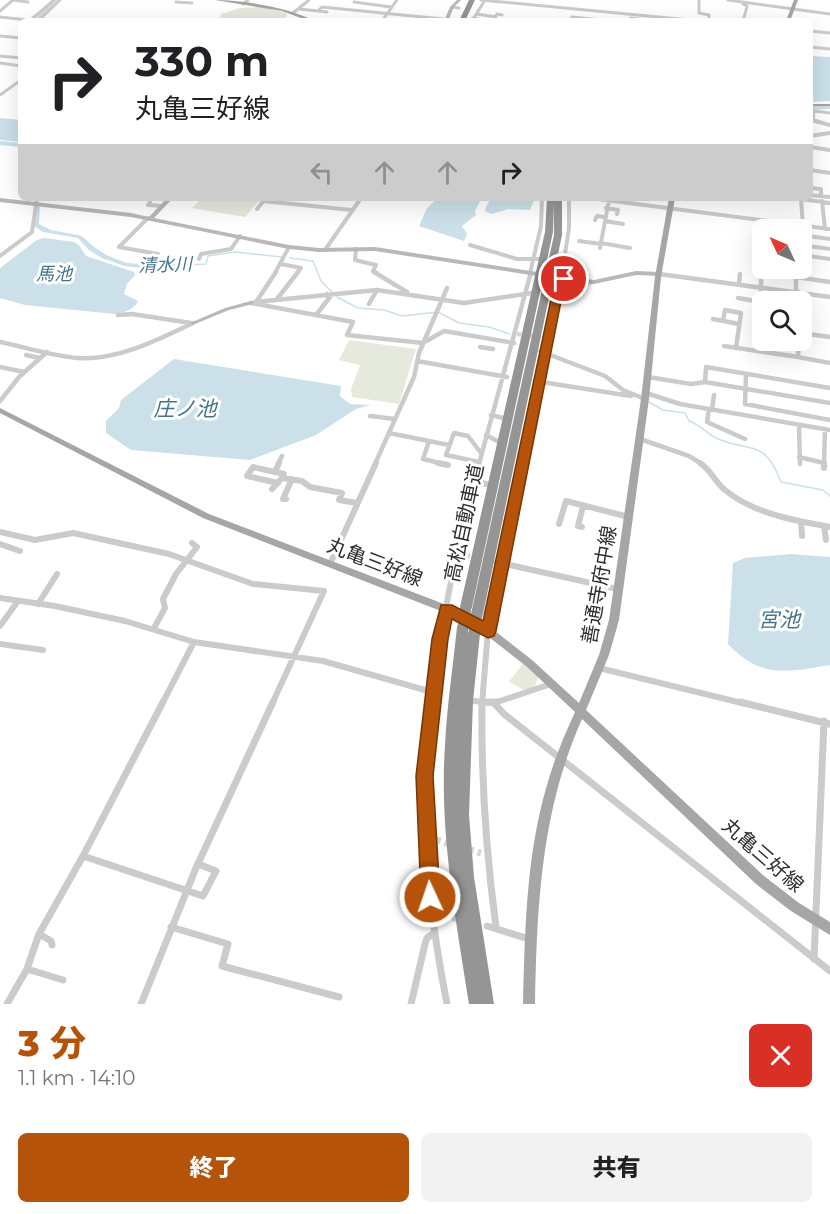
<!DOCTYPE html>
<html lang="ja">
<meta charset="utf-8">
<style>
:root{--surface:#fff;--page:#f2f2f2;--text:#202124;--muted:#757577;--accent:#b45309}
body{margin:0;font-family:Montserrat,"Noto Sans JP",sans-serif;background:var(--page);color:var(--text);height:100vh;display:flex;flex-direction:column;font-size:22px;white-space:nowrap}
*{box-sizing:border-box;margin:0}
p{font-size:20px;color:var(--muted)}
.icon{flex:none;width:33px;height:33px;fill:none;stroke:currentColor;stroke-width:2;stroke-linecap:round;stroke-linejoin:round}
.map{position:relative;height:1004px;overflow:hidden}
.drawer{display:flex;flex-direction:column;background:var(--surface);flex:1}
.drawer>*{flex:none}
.guide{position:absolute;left:18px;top:18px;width:795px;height:183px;border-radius:9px;box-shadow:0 6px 24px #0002;background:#fff;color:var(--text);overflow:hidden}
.needle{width:39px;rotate:314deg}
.tools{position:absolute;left:752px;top:219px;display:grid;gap:12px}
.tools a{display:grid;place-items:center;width:60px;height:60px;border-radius:9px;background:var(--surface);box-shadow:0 6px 24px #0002;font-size:30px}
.pin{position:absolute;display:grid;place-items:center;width:51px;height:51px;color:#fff;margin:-26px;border:3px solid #fff;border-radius:50%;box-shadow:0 2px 6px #0007}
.me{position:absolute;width:66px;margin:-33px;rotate:357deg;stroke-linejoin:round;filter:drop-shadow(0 0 4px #0008)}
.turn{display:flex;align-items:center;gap:21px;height:126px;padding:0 18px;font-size:27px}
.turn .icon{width:78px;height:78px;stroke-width:2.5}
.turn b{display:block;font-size:42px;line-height:51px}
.lanes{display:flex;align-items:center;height:57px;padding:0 18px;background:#0003;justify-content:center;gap:30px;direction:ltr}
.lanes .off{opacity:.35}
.round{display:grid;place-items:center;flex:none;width:63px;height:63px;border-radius:9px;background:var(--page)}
.summary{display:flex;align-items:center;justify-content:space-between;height:102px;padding:0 18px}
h1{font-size:36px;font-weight:800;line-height:45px;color:var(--accent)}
.primary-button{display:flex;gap:12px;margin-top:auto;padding:12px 18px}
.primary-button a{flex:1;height:69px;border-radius:9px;background:var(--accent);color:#fff;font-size:24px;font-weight:800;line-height:69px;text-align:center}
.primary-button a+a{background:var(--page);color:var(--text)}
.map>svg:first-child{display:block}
</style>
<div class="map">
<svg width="830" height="1004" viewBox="0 0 830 1004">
<rect width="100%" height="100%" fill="#fff"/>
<path fill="#e6eadd" d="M260,7L284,12L287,14L285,21L219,19L221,14L240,8Z
M202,198H261L245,217L192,208Z
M349,340L416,349L399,404L352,397L351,389L360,365L339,360Z
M523,663L538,677L535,687L524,690L509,682Z"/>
<path fill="#cbe0e9" d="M810,56L830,57V101L810,102Z
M0,118L21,120V142L0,140Z
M438,198L480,201L475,211L476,215L462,226L467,234L464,241L419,226L427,208Z
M491,198H535L530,210L508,209L492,214L486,212L485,209Z
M44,238L74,242L79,245L86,256L134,272L135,275L127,284L124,294L138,301C134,310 124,312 115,314L25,305L0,298V268L37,240Z
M174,359L341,386L340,396L350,404L370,405L356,409L316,435L250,460L131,450L106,433V421L119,408L121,400Z
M791,554L830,557V665C787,672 761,679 728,644L733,563L745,558Z"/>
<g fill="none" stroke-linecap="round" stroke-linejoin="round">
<path stroke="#cbe0e9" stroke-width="1.5" d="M290,258L313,261L321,281L332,292
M187,265L206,264L208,256L235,252L282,257
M337,297L358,308L384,310L402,316L438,312L459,323L489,327L510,334
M649,402L663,410L685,413L689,421C703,426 706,433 716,438C751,454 764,437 781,482L823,490L830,496"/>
<path fill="#cbe0e9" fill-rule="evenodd" d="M54,0H58L38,21H33Z
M830,105V109L810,110V106Z
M0,141L21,143V147L0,145Z
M35,204L40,205L39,224L51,230L82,236L94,247L106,255L127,263L150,265L187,263L190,265L187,267L150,269L124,266L102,258L89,250L78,238L43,232L34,226Z"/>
<path stroke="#d5d5d5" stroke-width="3" stroke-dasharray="3 1.5" stroke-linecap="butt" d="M453,20L462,21"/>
<path stroke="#d5d5d5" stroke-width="4.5" stroke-dasharray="4.5 2" stroke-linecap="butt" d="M517,334L544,337"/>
<path stroke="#d5d5d5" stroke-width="6" stroke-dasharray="6 3" stroke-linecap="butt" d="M464,555L477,558"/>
<path stroke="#d5d5d5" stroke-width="7" stroke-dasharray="7 4" stroke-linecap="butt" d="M434,839L452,845
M467,849L481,853
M442,915L462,920"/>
<path stroke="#cbcbcb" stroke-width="3" d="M13,0L28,2
M481,0L700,21
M699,0V13L709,15V21
M728,0L830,14
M176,2L192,3
M354,2L391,7
M243,4L248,0
M452,7L459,8
M299,9L318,11L322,7L453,20
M0,11L13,0
M318,11L327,12
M293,13L309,0
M477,14L496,17
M0,17L37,21
M473,18L484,20
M631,18L653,21
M32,19L54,0
M38,21L60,0
M382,21L397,0
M472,21L485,0
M495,21H492L497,14L502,15
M570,21L572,17L610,21
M738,21L744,18L747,6L743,4
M810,31L830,33
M0,36L21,38
M810,47L830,49
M0,56L21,58
M0,63L21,66
M0,95L21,80
M812,120L818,122
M813,121L814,111L830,113"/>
<path stroke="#cbcbcb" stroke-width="4" d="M812,120L830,125
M810,136L830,133
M810,147L830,150
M810,170L830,173
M810,188L821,189V196
M810,195L830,197
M590,198L830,229
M795,198L801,199L803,226
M801,199L830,203
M263,201L352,210
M822,201L825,229
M150,202L148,205L162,206
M606,208L618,210L617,214
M257,209L265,199
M148,218L119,247L158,254
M595,220L597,216L604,217
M605,221L623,224
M801,235L830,239
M579,241L601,244
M601,243L630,248
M470,245L517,259H542
M801,245L830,249
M600,248L609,200
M356,249L355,260L376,265L373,271L377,273
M325,250L361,198
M801,255L830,259
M0,256L32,232L37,198
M199,259L201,254L231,249L240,236
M281,264L301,268L297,273
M796,268V273
M275,273L289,247
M530,273L541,226L542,198
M562,273L569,228V198
M807,273V269"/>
<path stroke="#cbcbcb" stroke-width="4.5" d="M374,272L407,292
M796,272V292
M659,274L830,297
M796,277L830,282
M806,278L807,272
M739,284L740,274
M551,290L591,282
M799,292V302
M738,298L761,302V278
M277,299L298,272
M255,302L377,290L464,303L532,293
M256,302L276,272
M770,302L771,289
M251,303L353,322L347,335L423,343L444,331L514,343
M369,304L377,290
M118,315L132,314L191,323
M316,315L330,297L327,294
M713,319L739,324
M723,321L725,310L741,313L736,348
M801,333L830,337
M799,340L798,357L830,363
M0,342C25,347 52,356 78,358C117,361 159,339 193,323
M724,346L798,357
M480,347L493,349
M540,351L605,376L623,390L645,399
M26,355L40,358
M417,361L507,377
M0,367L24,372
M746,374L745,404L830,420
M648,377L691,384L705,382L830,403
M535,381L631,396
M705,382L706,367L830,388
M646,393L680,404L830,430
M0,401L19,377L47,352
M709,409L707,422L745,439
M712,410L714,395
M491,415L503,418
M370,416L395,419
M799,425L800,464
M389,433L449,445
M486,435L497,441
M640,439L689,456L702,464
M429,441L423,459L444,464
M799,457L824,463
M479,462L446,455L454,433L468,436L481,453
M278,464L282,456
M375,464L414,377L419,353L447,288
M479,464L531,272
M522,464L562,272
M824,464L825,430"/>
<path stroke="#cbcbcb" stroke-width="6" d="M438,463L448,465
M700,463C711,470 715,482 725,490C754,514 794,520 830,527
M824,468V463
M275,472L279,463
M474,481L486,484
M278,483L247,476L253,467L284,474L282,478
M272,489L282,478L302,481L310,487L342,493L339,500L357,503
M286,499H283L292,479
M801,522L802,536
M559,524L566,501L629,517
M824,526L826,540
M582,527L578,526L583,506
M0,532L35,540L73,533L169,554L253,584L324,591L272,704
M0,544L20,551
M496,562L618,589
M330,564L376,463
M0,598L55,606L125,621L194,642L323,661L439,694
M38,604L57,574
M0,626L18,601
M154,628L165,608L163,599L176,574L197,547L192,543
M0,644L43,650
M599,668L746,704
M474,701L494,703L551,684
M162,704L194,642
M432,704C440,622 458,542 479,463
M482,704L488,631L523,463"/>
<path stroke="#cbcbcb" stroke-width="7" d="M432,702C430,725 426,748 425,771C422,849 432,928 447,1004
M482,702C481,778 486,852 496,927
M486,702H497
M740,702L830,724
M494,703L504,714L830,971
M83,856L203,896L216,871L198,864
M431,913L442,915
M487,926L529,939
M171,927L228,944L222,966L339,997
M39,934L51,941L52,945
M814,959L824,721
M27,969L63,980
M7,1004L27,969L39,934L83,856L163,702
M141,1004L196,868L273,702
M411,1004L425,944L427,938L433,934"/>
<path fill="#b8b8b8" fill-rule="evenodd" d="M457,0H461L454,7L448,21H444L450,7Z
M0,198L131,213L149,217L167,198H173L154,218L289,245L319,248L375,247L537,272L540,274L537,276L375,251L319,252L289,249L131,217L0,202Z
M636,271L659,272L662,274L659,276L636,275L594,284L554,279L551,277L554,275L594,280Z
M251,301L253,302V304L229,310L195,324L193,325L190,323L225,308Z"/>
<path fill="#a6a6a6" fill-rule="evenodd" d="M215,0C244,0 290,8 315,21H309L282,11Z
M794,0H798L790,21H786Z
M810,104H830V106H810Z
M669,198H675L661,277L649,399L619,620L609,655L586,710L764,876L799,903L830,922V935L791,911L756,884L582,719C541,811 537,905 535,1004H523C525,931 526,856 547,785C554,760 564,736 575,712L526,666L485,634L451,615L203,518L0,413V408L209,514L457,609L491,628L532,660L579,703L599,655L609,620L641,399L655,277Z"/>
<path fill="#959595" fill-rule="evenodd" d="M469,0H475L465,21H459Z
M547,198H562V235L483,614L481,617L477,619L473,617L471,614L554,235V203L553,232L472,607L470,610L466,612L462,610L460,607L545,232Z
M463,622L467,624L469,627L468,633L470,631L474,629L478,631L480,634L473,701L469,815L474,877L494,1004H469C456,919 439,832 445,745C447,706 453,666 457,627L459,624Z"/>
<path stroke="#959595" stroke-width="11" d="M463,627L466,607
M474,634L477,614"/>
</g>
<path fill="#b45309" stroke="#753606" stroke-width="1.5" d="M561,274L570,279L565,281L496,631L494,636L488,638L452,619L448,639L433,776L440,897L437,904L430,907L423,904L421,897L416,776L432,639L441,605H452L483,621L555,280Z"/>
<g text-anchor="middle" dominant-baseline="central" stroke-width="6" stroke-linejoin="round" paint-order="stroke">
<g font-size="18" font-style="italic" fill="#43758a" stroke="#fff">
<text transform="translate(165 265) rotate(-2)">清水川</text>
<text x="54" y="274">馬池</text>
</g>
<g font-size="20" fill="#2e2e2e" stroke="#fff">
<text transform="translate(464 523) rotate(-78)">高松自動車道</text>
<text transform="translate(375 562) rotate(21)">丸亀三好線</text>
<text transform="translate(599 585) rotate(-80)">善通寺府中線</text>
<text transform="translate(763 855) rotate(41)">丸亀三好線</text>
</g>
<g font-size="21" font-style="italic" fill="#43758a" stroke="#fff">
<text x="185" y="408">庄ノ池</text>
<text x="779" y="619">宮池</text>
</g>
</g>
</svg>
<div class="tools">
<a><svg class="needle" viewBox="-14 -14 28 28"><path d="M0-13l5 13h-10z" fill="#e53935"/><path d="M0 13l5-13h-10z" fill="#757577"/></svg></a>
<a><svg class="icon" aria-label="search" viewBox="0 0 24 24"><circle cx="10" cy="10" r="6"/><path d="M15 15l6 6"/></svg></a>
</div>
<div class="pin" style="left:564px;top:279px;background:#d93025"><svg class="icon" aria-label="arrive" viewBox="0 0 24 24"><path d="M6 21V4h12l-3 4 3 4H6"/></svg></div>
<svg class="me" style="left:430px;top:897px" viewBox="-20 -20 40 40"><circle r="17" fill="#b45309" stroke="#fff" stroke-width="3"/><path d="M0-11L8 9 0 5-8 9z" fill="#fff"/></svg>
<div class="guide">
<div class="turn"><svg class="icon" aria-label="right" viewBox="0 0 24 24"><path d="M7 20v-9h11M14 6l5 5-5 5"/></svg><div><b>330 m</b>丸亀三好線</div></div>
<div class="lanes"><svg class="icon off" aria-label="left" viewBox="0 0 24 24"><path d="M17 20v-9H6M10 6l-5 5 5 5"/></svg><svg class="icon off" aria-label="ahead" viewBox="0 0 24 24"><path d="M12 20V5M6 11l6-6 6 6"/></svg><svg class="icon off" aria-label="ahead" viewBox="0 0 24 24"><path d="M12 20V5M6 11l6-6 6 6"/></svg><svg class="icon" aria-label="right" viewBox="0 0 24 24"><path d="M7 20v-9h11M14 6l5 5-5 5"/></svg></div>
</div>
</div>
<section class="drawer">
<div class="summary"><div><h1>3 分</h1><p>1.1 km · 14:10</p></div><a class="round" style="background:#d93025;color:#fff"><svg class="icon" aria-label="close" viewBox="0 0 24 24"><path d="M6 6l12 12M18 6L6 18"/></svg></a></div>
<div class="primary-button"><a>終了</a><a>共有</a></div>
</section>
